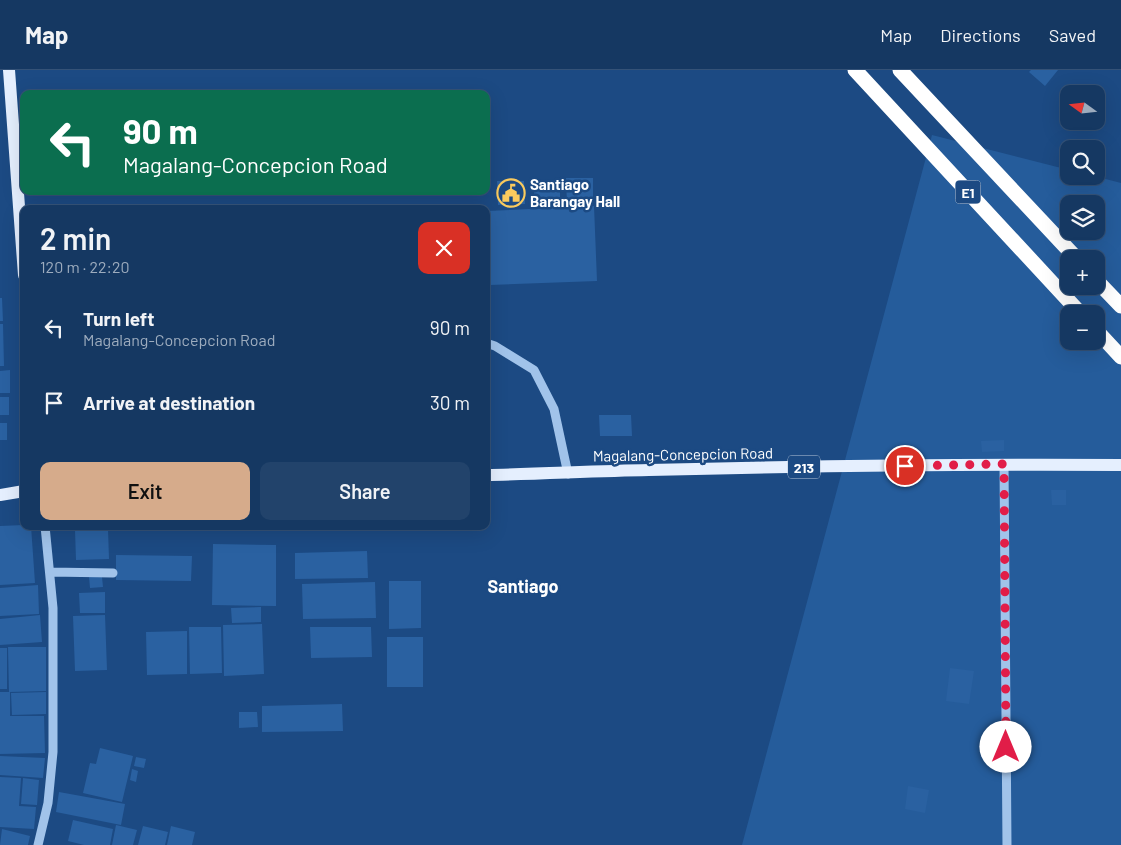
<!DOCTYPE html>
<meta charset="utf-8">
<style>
:root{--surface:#153862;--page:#22436b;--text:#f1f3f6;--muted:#9dacbe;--line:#345277;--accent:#d6ab8b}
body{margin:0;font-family:Barlow,sans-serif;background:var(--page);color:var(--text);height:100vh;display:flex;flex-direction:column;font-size:19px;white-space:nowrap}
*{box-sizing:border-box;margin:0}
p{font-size:16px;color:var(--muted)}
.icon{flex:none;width:28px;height:28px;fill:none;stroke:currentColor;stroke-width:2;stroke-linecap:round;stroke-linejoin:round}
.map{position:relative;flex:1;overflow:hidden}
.panel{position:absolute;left:20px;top:135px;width:470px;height:325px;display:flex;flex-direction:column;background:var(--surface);border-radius:10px;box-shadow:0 5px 20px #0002,0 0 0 1px var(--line)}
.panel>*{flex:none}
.guide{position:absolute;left:20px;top:20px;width:470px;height:105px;border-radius:10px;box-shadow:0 5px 20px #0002,0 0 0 1px var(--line);background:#0b6e4f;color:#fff;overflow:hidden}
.needle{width:32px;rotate:285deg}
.buttons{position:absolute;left:1060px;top:15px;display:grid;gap:10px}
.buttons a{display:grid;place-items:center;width:45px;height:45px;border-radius:10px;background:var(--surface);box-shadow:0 5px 20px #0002,0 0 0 1px var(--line);font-size:25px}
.pin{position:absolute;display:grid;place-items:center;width:42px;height:42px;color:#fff;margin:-21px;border:2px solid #fff;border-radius:50%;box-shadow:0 1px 5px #0007}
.me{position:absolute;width:55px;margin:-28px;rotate:0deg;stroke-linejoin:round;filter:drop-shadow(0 0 4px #0008)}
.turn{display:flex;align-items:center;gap:18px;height:105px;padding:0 20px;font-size:22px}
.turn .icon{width:65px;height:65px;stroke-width:2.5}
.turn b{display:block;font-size:35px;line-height:42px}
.round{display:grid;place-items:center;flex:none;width:52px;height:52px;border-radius:10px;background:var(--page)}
.overview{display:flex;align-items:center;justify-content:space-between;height:85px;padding:0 20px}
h1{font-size:30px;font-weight:600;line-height:38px}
.cta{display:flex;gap:10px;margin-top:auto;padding:10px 20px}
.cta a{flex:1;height:58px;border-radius:10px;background:var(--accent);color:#111;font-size:20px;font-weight:600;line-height:58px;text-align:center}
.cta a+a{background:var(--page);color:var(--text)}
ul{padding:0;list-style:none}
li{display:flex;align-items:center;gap:15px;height:75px;padding:0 20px}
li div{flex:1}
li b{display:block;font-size:19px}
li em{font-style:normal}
header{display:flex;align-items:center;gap:30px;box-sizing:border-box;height:70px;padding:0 25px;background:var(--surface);border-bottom:1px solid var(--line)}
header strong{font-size:24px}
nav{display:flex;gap:28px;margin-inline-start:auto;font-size:18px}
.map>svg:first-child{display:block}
</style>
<header>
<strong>Map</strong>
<nav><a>Map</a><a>Directions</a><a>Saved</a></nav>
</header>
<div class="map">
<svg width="1121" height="775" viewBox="0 0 1121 775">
<rect width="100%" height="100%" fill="#1c4a83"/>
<path fill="#255c9b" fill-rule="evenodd" d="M932,65L1069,100V106H1094L1121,113V775H742ZM1069,134H1096V161H1069ZM1069,189H1096V216H1069ZM1069,244H1096V271H1069Z"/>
<path fill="#2a61a1" d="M1031,0H1058L1045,16L1029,2Z
M566,108H593V134H567Z
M560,110V133H534V111Z
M497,111H524L525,134L498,135Z
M594,136L597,211L490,215L487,141Z
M0,228H2L3,251H0Z
M0,254H3L4,296H0Z
M10,300V323H0V301Z
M0,327H9V345H0Z
M599,345H631L632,366H600Z
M0,353H7V370H0Z
M1004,370V381L982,382L981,371Z
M1051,420H1066V435H1052Z
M24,455L31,456L35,513L0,515V456Z
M108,459L109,489L76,490L75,460Z
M213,474L276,475V536L212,535Z
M367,481L368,508L295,509V483Z
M116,485L192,486L191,511L116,510Z
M89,507H102L103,517L90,518Z
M389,511H421V558L389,559Z
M375,512L376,548L303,549L302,514Z
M38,515L39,544L0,546V518Z
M105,522V543H80L79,523Z
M261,537V552L232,553L231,538Z
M40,545L42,572L0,575V549Z
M105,545L107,600L75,601L73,546Z
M262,554L264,604L224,606L223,555Z
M189,557H221L222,603L190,604Z
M310,557H371L372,587L311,588Z
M187,561V604L147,605L146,562Z
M387,567H423V617H387Z
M8,577H46V621L9,622Z
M0,578H7V619H0Z
M950,598L974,601L969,634L946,631Z
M0,622H10V646H44L45,683L0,684Z
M46,622V644L12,645L11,623Z
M342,634L343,661L262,662V636Z
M239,642H257L258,657L239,658Z
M100,678L133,686L122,732L83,723L90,693L96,694Z
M0,686L45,688L43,708L0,705Z
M136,687L146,689L144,698L134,696Z
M132,699L138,701L136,712L130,710Z
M0,707L21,708L19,736L36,737L34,759L0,757Z
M23,708L39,710L37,735L21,734Z
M908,716L929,720L925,743L905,739Z
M59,722L125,734L121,755L56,742Z
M73,750L113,759L110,775H84L68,771Z
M116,755L137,760L133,775H112Z
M143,756L168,762L165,775H138Z
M171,756L195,762L192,775H167Z
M2,759L30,766L28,775H0Z"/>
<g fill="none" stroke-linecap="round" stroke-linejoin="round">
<path stroke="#a1c3ea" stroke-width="9" d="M486,273L495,276L534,300L554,339L568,404
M1004,394L1007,775
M50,502L113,503
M38,775L48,733L53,682V538L45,456"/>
<path stroke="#e5effe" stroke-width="12" d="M9,0L24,205
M486,405C540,404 594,401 649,400C806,396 964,394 1121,395
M0,425L24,421"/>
<path stroke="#fff" stroke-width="15" d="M855,0L1081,244
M900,0L1077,189
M1096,210L1121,236
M1096,260L1121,287"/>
</g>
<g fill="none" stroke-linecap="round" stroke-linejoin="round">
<path stroke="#e11d48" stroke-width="9" stroke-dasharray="0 16.2" d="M905,396L1004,394L1006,677"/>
</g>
<defs>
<g id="civic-ring" transform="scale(1.4375)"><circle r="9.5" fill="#1c4a83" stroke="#fbcb5e" stroke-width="1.5"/><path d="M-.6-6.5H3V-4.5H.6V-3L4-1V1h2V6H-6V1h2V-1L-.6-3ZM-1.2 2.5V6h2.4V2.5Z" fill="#fbcb5e"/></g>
</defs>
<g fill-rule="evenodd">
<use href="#civic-ring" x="511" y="123"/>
</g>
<g text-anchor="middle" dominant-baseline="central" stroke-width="5" stroke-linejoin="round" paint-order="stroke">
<g fill="#1c4a83" stroke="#bbc9da" stroke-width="1">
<rect x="955.5" y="110.5" width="25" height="23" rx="4"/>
<rect x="788" y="385.5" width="32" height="23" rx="4"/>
</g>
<g font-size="14" font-weight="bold" fill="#fff">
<text x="968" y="122">E1</text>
<text x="804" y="397">213</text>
</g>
<g font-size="15" font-weight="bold" fill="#fff" stroke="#1c4a83" text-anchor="start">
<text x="530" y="114">Santiago<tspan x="530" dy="17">Barangay Hall</tspan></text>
</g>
<g font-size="15" fill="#fff" stroke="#1c4a83">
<text transform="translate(683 384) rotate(-1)">Magalang-Concepcion Road</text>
</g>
<g font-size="18" font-weight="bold" fill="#fff" stroke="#1c4a83">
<text x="523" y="516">Santiago</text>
</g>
</g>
</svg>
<div class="buttons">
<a><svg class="needle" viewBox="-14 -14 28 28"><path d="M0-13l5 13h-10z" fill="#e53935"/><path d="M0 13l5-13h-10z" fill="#9dacbe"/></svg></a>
<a><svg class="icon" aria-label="search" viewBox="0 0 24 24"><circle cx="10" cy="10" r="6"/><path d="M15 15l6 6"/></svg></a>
<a><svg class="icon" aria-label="layers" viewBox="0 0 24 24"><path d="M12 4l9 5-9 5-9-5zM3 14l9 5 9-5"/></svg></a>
<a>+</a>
<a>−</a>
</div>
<div class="pin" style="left:905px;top:396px;background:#d93025"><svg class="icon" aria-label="arrive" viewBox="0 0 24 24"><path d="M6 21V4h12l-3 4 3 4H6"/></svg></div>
<svg class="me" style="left:1006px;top:677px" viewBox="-20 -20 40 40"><circle r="19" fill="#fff"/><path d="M0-13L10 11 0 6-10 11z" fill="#e11d48"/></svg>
<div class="guide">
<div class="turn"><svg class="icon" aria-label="left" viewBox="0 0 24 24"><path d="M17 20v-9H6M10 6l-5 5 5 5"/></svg><div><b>90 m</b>Magalang-Concepcion Road</div></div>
</div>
<section class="panel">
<div class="overview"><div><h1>2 min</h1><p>120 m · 22:20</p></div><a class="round" style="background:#d93025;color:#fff"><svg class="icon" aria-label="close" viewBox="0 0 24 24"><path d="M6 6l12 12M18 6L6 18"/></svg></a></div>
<ul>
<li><svg class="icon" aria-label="left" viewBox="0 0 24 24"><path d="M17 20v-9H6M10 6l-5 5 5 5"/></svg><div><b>Turn left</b><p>Magalang-Concepcion Road</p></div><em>90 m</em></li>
<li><svg class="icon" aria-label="arrive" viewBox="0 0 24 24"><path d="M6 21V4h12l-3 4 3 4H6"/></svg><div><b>Arrive at destination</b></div><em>30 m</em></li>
</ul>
<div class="cta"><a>Exit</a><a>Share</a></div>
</section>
</div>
